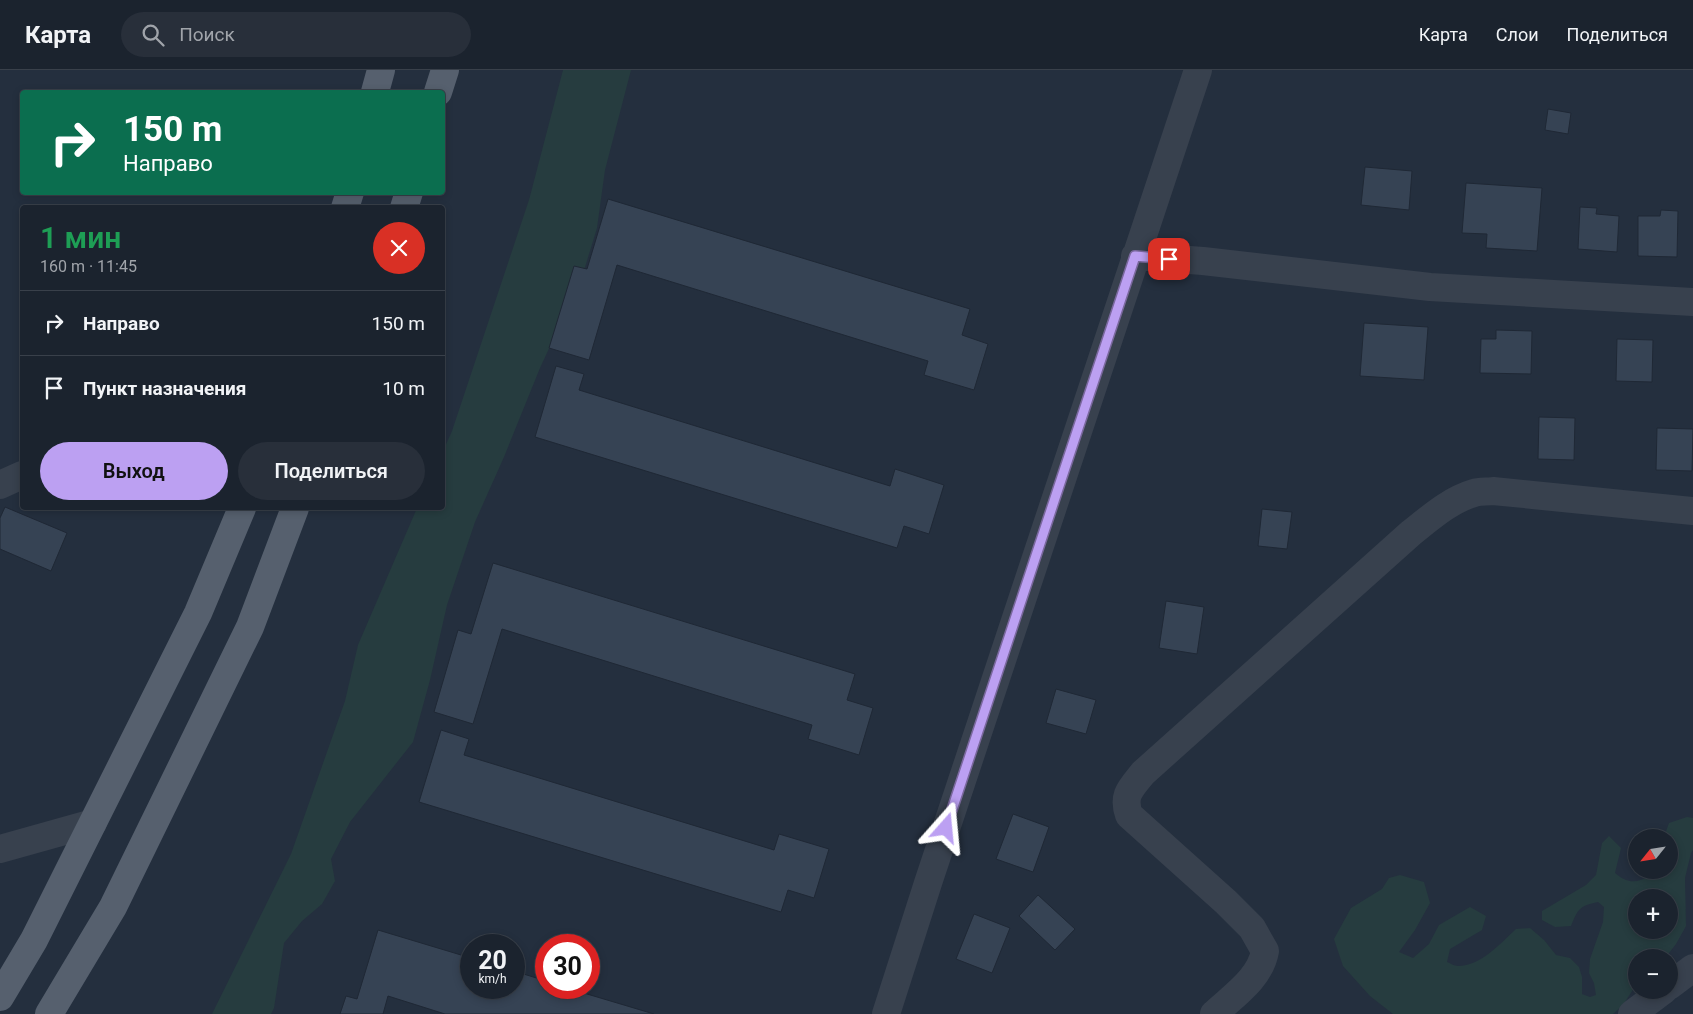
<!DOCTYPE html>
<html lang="ru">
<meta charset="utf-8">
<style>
:root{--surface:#1b232e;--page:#282f3a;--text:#f1f3f6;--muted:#a0a4aa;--line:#39404a;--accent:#bca0f2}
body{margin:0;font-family:Roboto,sans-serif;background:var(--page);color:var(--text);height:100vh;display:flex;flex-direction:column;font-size:19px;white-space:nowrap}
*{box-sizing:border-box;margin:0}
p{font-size:16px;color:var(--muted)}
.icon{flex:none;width:28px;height:28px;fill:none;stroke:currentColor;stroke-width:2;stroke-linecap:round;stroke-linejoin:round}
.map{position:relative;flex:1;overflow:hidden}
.details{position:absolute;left:20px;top:135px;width:425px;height:305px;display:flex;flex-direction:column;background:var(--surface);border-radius:5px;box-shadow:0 2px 8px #0003,0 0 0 1px var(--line)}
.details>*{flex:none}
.banner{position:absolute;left:20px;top:20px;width:425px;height:105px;border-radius:5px;box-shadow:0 2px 8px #0003,0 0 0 1px var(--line);background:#0b6e4f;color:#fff;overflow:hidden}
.needle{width:32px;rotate:240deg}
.tools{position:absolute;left:1628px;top:759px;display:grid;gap:10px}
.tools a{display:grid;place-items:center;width:50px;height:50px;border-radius:50%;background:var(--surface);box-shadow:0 2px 8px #0003,0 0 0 1px var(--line);font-size:25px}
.speed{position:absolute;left:460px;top:864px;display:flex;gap:10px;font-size:25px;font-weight:700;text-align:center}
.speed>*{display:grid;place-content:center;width:65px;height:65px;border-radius:50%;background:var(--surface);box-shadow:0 2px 8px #0003,0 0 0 1px var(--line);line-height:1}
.speed small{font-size:12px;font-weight:400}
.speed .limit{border:8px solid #d22;background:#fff;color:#111}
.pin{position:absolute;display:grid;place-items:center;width:42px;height:42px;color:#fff;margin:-21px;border-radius:10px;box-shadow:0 2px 8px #0006}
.me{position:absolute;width:55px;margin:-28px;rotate:18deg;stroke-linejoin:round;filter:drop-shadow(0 0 4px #0008)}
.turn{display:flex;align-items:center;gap:18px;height:105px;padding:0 20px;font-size:22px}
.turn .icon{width:65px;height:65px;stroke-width:2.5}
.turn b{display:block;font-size:35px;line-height:42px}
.round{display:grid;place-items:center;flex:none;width:52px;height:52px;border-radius:26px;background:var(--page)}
.overview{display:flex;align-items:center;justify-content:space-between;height:85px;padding:0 20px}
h1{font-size:30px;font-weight:600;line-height:38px;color:#1e9e55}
.cta{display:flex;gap:10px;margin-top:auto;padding:10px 20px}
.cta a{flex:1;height:58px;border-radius:30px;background:var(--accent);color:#111;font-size:20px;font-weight:600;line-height:58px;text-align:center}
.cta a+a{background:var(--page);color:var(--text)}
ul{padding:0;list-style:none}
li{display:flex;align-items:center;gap:15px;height:65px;padding:0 20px;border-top:1px solid var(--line)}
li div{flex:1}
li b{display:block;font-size:19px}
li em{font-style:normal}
header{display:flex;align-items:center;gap:30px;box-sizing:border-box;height:70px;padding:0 25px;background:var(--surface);border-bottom:1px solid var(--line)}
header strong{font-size:24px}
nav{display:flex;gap:28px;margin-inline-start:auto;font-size:18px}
.search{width:350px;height:45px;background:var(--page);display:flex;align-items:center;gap:12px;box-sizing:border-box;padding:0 18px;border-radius:28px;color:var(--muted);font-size:19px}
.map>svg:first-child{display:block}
</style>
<header>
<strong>Карта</strong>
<div class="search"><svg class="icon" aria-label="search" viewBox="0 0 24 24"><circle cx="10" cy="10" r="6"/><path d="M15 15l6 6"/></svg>Поиск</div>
<nav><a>Карта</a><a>Слои</a><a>Поделиться</a></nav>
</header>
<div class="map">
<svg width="1693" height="944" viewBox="0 0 1693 944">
<rect width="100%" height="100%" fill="#242f3e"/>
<path fill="#263c3f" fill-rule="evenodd" d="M563,0H631L605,100L597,158L582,207L540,298L504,387L475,452L447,535L430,610L413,672L350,752L331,789L335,811L322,834L302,851L284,873L274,938L271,944H212L291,784L345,631L358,575L417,438H442L443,381L452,361L529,130Z
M1687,747L1693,748V780L1691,783L1685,808L1686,856L1676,874L1666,887L1636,888V915L1623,935L1613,944H1393L1370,926L1343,896L1334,869L1351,838L1382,819L1389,808L1400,805L1424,812L1430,833L1415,860L1399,882L1413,888L1429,874L1439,855L1470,837L1486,846L1482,860L1450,879L1447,892C1450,893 1454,896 1458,896C1481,896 1501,873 1516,859L1530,858L1544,870L1556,885L1570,888L1579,897L1582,907V924L1590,927L1596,925L1594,913L1589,903L1590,889L1603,852L1604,837L1598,832C1579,836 1578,839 1571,856L1555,857L1542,850V841L1586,815L1596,805L1602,773L1609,766L1621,778L1615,803C1628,814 1636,813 1651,806L1652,800H1669V768L1664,767L1669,753ZM1636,828H1669V860H1636Z"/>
<path fill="#364354" stroke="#1f2835" d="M1548,39L1571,43L1568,64L1545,60Z
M1365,97L1412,101L1409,140L1361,135Z
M1466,113L1542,118L1537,181L1486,178L1487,164L1462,163Z
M608,129L970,239L962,265L988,274L974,320L924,305L928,291L617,195L589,290L549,278L574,196L587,199Z
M1580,137L1597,138L1596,144L1619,146L1617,182L1578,179Z
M1661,140L1678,141L1677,187L1638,186V146H1660Z
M1364,253L1428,257L1424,310L1360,306Z
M1496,260L1532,261L1531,304L1480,303L1481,269H1496Z
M1617,269L1653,270L1652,312L1616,311Z
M556,296L584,304L579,320L890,416L895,399L944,415L929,464L904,456L897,478L535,367Z
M1539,347L1575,348L1574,390L1538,389Z
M1657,358L1693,359L1692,401L1656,400Z
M5,437L67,463L51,501L0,479V448Z
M1262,439L1292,442L1287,479L1258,476Z
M493,493L855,604L847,630L873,638L859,685L808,669L812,655L502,559L473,654L434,642L458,560L471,564Z
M1166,531L1204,537L1197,584L1159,578Z
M1056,619L1096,630L1086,664L1046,653Z
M441,660L469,669L464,685L774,780L779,764L829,779L814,828L788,820L781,842L419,732Z
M1013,744L1049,757L1033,802L996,789Z
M1038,825L1075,859L1055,880L1019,846Z
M974,844L1010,858L992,903L956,889Z
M378,860L471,888V918H514V901L546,911V918H567L654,944H445L388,926L383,944H340L346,926L357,929Z"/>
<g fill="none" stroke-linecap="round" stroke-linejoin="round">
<path stroke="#38414e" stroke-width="28" d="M1135,186L1203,191L1430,217L1693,232
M0,415L22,405
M0,779L93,753
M1669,916L1693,898
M886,944L928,813L1198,0
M1214,944C1233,926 1260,909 1265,881L1252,858L1226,832L1129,745C1122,725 1131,718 1143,703L1411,463C1430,448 1450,430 1474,423C1480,421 1487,422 1493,421L1693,441
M1632,944L1664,920"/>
<path stroke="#56606e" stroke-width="28" d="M375,22L381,0
M438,22L445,0
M345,138L350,122
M404,138L409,122
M0,927L34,870L198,543L242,438
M49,944L113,837L250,557L295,438"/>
</g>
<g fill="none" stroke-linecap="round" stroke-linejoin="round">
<g stroke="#7a689d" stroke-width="12">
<path id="route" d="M946,758L1135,186L1169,189"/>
</g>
<use href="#route" stroke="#bca0f2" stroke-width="9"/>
</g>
</svg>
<div class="tools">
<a><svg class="needle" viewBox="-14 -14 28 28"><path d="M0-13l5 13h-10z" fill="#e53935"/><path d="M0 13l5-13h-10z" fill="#a0a4aa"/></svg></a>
<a>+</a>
<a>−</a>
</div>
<div class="speed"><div>20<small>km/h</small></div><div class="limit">30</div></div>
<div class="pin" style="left:1169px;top:189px;background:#d93025"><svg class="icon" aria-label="arrive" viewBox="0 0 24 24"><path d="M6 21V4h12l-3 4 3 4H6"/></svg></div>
<svg class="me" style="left:946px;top:758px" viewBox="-20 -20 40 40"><path d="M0-17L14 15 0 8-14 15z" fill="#bca0f2" stroke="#fff" stroke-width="4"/></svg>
<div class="banner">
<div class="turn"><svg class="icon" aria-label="right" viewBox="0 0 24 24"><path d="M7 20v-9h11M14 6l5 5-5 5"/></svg><div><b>150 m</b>Направо</div></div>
</div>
<section class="details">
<div class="overview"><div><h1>1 мин</h1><p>160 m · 11:45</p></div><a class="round" style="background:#d93025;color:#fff"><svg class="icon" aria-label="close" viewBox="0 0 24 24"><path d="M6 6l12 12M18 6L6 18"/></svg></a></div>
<ul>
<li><svg class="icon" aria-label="right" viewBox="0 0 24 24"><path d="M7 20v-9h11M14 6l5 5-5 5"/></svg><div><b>Направо</b></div><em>150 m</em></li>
<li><svg class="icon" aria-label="arrive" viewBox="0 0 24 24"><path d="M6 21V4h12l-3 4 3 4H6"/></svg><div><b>Пункт назначения</b></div><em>10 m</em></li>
</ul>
<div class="cta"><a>Выход</a><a>Поделиться</a></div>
</section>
</div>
